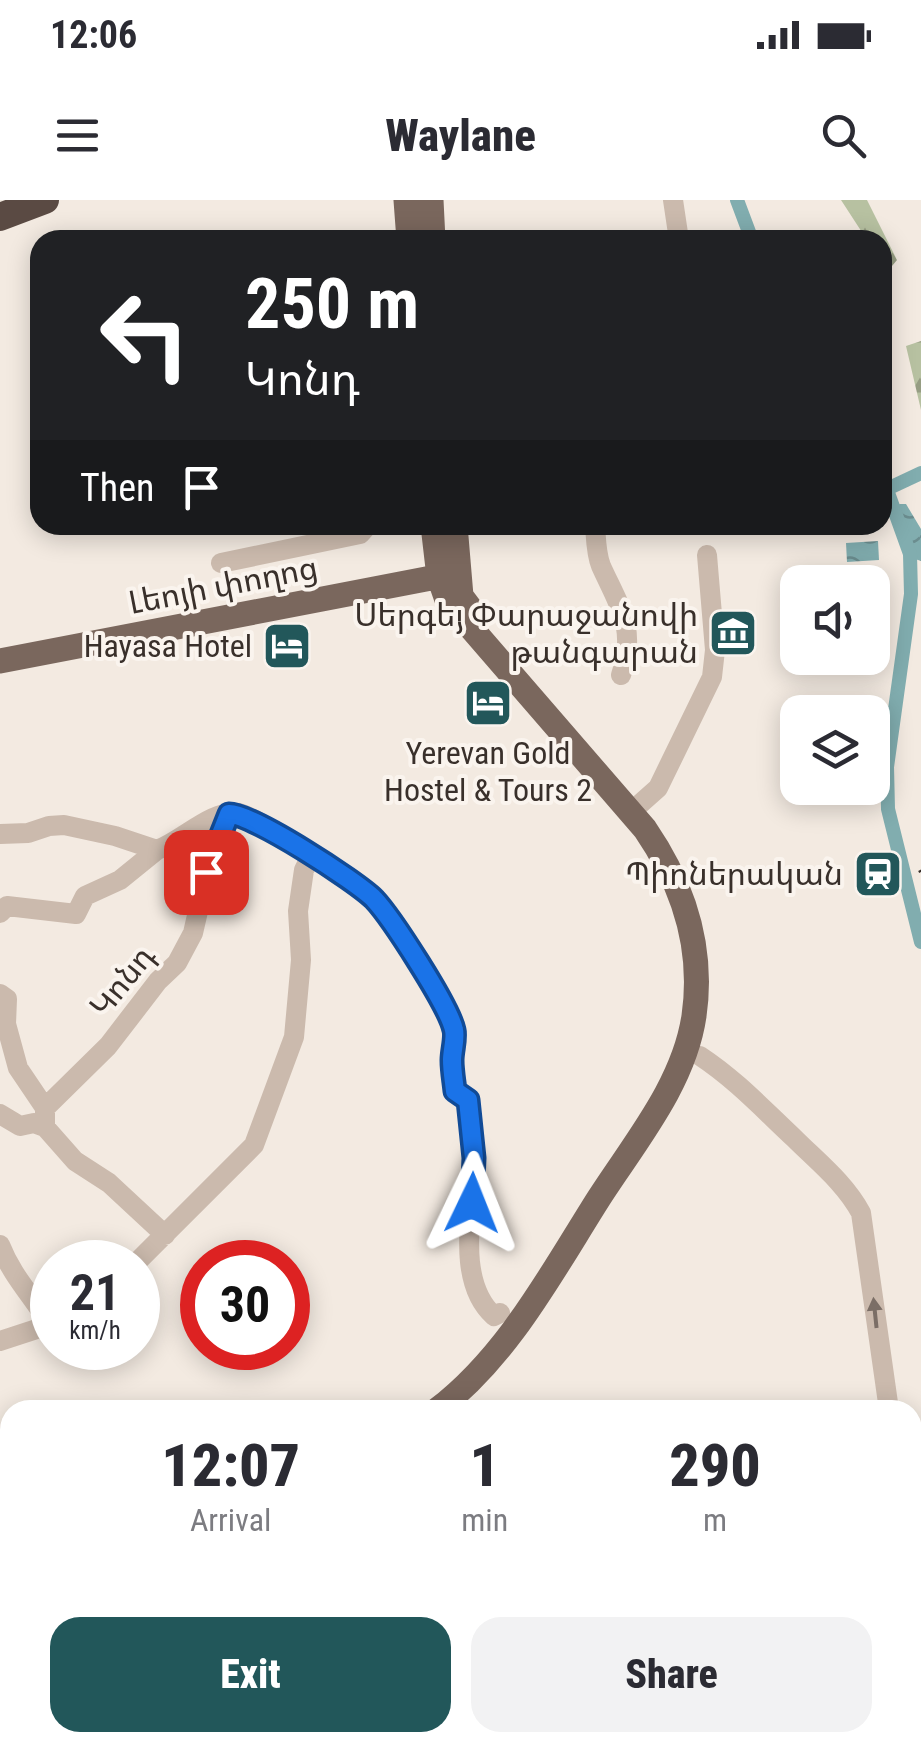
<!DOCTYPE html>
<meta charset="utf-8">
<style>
:root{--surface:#fff;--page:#f2f2f3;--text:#2b2b33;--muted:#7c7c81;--accent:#22575a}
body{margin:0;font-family:"Roboto Condensed","Noto Sans Armenian",sans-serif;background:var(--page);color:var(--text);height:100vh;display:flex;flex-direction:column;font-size:38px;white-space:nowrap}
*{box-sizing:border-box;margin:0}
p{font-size:32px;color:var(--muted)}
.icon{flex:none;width:55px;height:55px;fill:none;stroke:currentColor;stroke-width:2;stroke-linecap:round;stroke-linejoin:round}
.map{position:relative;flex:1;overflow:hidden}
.details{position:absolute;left:0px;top:1200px;width:922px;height:352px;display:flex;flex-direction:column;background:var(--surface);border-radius:30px 30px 0 0;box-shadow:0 5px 25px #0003}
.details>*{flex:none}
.banner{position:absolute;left:30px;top:30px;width:862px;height:305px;border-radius:30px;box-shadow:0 5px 25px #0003;background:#202124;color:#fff;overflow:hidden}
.tools{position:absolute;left:780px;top:365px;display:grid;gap:20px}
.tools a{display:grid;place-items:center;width:110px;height:110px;border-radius:20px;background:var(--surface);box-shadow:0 5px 25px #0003;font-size:50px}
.speed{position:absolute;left:30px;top:1040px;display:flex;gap:20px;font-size:50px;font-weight:700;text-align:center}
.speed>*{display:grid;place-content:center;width:130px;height:130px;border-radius:50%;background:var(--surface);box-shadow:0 5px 25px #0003;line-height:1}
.speed small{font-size:25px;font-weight:400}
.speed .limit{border:15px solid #d22;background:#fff;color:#111}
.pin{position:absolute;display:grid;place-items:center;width:85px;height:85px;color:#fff;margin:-42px;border-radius:20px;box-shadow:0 5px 15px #0006}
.me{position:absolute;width:110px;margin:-55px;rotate:2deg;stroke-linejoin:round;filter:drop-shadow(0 0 8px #0008)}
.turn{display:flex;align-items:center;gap:35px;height:210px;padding:0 50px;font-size:45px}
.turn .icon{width:130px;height:130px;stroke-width:2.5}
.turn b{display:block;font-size:70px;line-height:85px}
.then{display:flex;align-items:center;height:95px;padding:0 50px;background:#0003;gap:20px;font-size:38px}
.eta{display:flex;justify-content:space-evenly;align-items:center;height:170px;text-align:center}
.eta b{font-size:60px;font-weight:800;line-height:70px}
.action{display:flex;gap:20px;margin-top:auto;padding:20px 50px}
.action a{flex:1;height:115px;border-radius:30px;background:var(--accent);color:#fff;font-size:40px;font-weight:800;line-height:115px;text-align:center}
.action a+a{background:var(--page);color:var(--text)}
.status{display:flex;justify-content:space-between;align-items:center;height:70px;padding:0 50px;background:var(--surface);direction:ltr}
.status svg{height:28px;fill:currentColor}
header{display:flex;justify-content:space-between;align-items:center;height:130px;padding:0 50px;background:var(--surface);font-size:45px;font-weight:800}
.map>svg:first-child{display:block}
</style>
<div class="status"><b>12:06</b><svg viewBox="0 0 49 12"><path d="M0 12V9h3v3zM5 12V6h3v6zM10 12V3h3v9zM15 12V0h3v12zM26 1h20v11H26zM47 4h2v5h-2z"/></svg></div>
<header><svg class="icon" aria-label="menu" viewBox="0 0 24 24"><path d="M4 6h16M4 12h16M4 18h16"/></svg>Waylane<svg class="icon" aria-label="search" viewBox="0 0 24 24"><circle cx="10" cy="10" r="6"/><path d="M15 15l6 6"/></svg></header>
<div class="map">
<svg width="921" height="1552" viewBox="0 0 921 1552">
<defs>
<pattern id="grass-tufts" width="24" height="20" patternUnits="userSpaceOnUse" patternTransform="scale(2.5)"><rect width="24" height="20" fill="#b7c1a1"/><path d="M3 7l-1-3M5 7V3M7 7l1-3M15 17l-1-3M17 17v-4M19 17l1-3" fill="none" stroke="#969d83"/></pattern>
<pattern id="forest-firs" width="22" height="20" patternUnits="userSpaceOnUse" patternTransform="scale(2.5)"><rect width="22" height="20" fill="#b7c1a1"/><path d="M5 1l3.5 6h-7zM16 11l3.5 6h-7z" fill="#969d83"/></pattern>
<pattern id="garden-dots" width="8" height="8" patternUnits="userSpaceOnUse" patternTransform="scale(2.5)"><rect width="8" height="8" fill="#b7c1a1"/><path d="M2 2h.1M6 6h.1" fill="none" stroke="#969d83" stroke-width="1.8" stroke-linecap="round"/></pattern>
<pattern id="water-waves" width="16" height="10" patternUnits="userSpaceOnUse" patternTransform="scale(2.5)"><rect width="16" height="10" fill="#81adaf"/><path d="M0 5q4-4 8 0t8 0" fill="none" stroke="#6b8d8f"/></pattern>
</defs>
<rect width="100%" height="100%" fill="#f3eae1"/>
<path fill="url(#grass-tufts)" d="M292,1543H413L420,1552H300Z"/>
<path fill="url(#forest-firs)" d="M841,0H867L897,60L887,72L883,64L882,40H867Z
M921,141V210L906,146Z"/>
<path fill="url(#garden-dots)" d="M10,1308V1356L0,1358V1310Z"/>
<path fill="url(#water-waves)" d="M899,304H906L921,329V361L915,359Z
M878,341L879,360L847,362L846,343Z"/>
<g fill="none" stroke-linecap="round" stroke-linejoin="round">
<path stroke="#81adaf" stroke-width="14" d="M737,0L752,40
M882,276L910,354L911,394L887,567L888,609L921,742
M887,289L921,273
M912,1516L921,1504
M870,1552L886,1542"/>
<path stroke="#cbbaad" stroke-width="20" d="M673,0L679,40
M595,325C596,338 596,354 601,366C619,406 637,428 621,475
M221,363L360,334L368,325
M640,604L658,588L712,477L715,450L707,355
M0,634L28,633L49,626L64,625L115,636L157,650C182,641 212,609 239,613C256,616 361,685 374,699C392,718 450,807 454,831C456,839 452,851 452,861C452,871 454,881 455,891L468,900C472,921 474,943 474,964C473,1009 455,1081 494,1116L500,1113
M0,713L7,706L76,714L85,696L120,680L157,650
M0,794L7,799L6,824L18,868L45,908
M700,856C735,879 763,909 794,938C818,962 845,983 861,1013L889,1210
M0,914L20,926L34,923L45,927L75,961L109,983L165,1035
M45,927V908L108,846L158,781L177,763L193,733L207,672L229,614
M0,1045C13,1078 33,1096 50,1125
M137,1062L254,945L294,837L301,760L298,711L304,670L311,656
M0,1141L52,1124
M255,1542L268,1552
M69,1552L100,1542
M617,1552L648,1542"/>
<path stroke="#7a675d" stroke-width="25" d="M406,0L409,40
M431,0L433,40
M433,325L439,377L447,400L645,629C684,686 704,747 694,816C684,884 635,942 599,998C552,1072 508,1156 437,1210
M455,325L461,396L473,412
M0,461L452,374
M0,1386L10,1384"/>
<path stroke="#5a4a43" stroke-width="28" d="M0,17L45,0"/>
<path stroke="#39302b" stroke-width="4" stroke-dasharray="2.5 8" stroke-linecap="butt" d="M920,670L921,672"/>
</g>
<defs><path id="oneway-solid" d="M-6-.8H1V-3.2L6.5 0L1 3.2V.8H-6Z" transform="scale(2.5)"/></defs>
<use fill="#7b6e66" href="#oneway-solid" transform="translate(875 1113) rotate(-96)"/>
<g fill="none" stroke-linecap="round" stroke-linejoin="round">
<g stroke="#114b97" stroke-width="25">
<path id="route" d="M206,672L229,614C251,613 356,681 374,699C391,717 449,806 454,830C456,838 452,851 452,860C452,871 454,881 455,891L468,900L474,958L472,1003"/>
</g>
<use href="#route" stroke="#1a73e8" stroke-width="18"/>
</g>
<defs>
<g id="museum-square" transform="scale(2.5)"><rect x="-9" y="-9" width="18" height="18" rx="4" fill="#22575a" stroke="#faf4ee"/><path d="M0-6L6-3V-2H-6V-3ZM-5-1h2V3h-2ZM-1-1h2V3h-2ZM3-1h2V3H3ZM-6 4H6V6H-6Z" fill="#fff"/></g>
<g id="hotel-square" transform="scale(2.5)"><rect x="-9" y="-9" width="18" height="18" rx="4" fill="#22575a" stroke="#faf4ee"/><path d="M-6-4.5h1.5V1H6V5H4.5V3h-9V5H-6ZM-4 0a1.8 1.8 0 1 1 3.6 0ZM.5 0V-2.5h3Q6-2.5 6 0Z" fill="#fff"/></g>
<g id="station-square" transform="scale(2.5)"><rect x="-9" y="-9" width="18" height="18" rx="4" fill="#22575a" stroke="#faf4ee"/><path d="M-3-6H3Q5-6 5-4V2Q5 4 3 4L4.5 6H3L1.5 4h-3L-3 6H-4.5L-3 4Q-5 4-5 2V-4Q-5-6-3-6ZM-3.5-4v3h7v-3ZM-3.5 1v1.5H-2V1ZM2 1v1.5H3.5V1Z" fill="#fff"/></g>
</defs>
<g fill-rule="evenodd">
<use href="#museum-square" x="733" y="433"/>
<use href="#hotel-square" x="287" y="446"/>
<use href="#hotel-square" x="488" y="503"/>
<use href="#station-square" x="878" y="674"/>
</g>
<g text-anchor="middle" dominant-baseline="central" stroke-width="8" stroke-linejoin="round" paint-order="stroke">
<g font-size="32" fill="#39302b" stroke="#faf4ee">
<text transform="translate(223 385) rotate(-11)">Լեոյի փողոց</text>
<text transform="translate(122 781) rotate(-51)">Կոնդ</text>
</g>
<g font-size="32" fill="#39302b" stroke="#faf4ee" text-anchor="end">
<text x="698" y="415">Սերգեյ Փարաջանովի<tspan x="698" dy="37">թանգարան</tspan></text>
<text x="252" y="446">Hayasa Hotel</text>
<text x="488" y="553" text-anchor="middle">Yerevan Gold<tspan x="488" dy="37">Hostel &amp; Tours 2</tspan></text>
<text x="843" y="674">Պիոներական</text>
</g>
</g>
</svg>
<div class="tools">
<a><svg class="icon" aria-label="sound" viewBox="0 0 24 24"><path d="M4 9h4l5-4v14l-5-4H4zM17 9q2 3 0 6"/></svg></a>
<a><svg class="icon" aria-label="layers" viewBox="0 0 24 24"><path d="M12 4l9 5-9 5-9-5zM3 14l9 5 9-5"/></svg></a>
</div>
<div class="speed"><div>21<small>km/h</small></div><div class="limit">30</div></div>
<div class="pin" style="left:206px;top:672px;background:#d93025"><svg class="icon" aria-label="arrive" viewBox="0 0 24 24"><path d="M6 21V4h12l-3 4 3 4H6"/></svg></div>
<svg class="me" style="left:472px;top:1003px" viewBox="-20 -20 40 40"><path d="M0-17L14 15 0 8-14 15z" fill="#1a73e8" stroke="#fff" stroke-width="4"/></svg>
<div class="banner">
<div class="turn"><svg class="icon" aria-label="left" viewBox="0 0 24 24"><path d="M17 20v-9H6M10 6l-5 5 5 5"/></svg><div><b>250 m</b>Կոնդ</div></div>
<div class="then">Then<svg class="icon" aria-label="arrive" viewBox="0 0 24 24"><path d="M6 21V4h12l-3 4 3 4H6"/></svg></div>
</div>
<section class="details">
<div class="eta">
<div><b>12:07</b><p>Arrival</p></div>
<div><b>1</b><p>min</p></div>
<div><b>290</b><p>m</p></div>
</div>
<div class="action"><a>Exit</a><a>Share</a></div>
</section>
</div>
